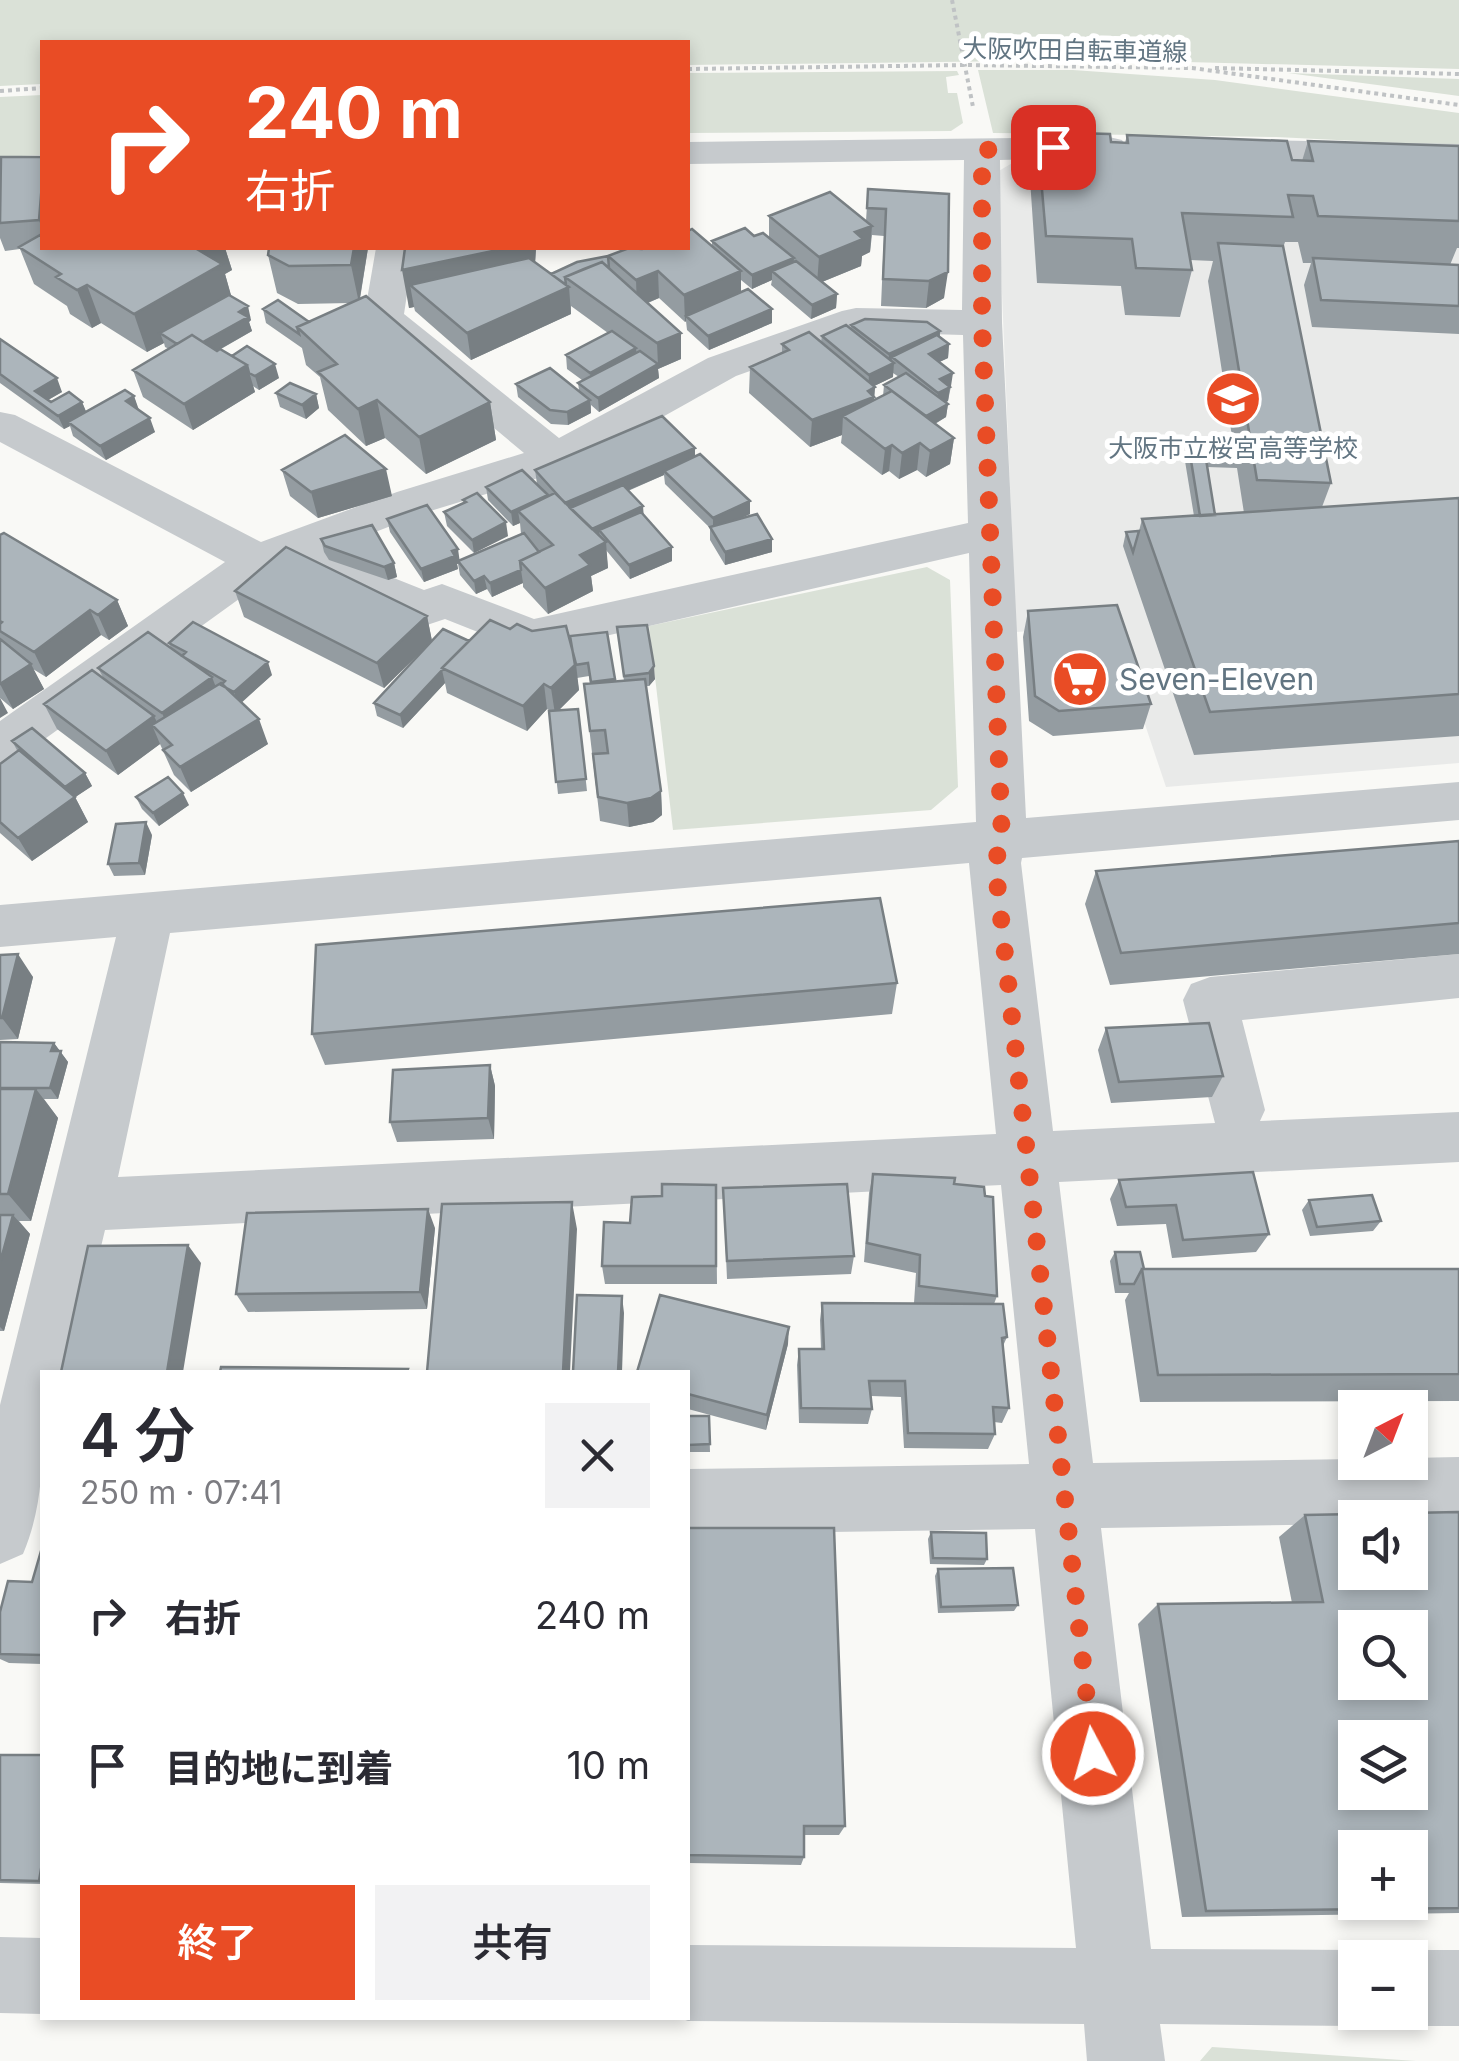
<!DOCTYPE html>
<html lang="ja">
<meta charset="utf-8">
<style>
:root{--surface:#fff;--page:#f2f2f3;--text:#2b2b33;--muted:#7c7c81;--accent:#e94c25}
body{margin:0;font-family:Inter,"Noto Sans JP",sans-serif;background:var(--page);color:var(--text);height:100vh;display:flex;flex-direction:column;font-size:38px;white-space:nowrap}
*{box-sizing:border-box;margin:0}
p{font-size:32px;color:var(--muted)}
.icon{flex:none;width:55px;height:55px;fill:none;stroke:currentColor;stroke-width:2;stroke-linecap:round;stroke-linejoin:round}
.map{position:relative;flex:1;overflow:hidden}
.side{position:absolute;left:40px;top:1370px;width:650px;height:650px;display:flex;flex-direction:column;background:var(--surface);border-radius:0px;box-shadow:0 5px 15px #0003}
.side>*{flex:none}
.hud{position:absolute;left:40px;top:40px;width:650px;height:210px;border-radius:0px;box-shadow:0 5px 15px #0003;background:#e94c25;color:#fff;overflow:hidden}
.needle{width:65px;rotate:42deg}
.buttons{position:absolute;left:1338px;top:1390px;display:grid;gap:20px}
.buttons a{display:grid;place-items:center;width:90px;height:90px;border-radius:0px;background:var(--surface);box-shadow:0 5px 15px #0003;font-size:50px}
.pin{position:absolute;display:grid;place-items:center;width:85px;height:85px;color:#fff;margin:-42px;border-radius:20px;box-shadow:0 5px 15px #0006}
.me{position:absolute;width:110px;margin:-55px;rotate:354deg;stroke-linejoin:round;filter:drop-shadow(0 0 8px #0008)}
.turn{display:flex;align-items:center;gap:35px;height:210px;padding:0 40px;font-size:45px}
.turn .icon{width:130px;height:130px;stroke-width:2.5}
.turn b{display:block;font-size:70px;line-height:85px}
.round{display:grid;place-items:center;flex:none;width:105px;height:105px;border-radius:0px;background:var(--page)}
.overview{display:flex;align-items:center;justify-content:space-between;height:170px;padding:0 40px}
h1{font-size:60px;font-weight:600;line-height:75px}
.action{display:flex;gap:20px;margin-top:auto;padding:20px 40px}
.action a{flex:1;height:115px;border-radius:0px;background:var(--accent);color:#fff;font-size:40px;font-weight:600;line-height:115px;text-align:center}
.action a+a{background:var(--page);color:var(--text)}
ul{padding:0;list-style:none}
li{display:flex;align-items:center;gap:30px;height:150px;padding:0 40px}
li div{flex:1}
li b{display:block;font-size:38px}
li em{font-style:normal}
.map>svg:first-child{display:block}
</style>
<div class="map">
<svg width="1459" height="2061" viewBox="0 0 1459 2061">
<rect width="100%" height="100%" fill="#f9f9f6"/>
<path fill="#e9eae9" d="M1014,162L1274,163L1459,171V763L1166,787L1112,626L1016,632L997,172Z"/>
<path fill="#dae1d7" d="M0,0H1459V69L1111,60L688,65V42H42V84L0,86Z
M978,70H1073L1215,80L1459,113V146L1276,137L993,133Z
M957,71L959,75L946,77L948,93H957L963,123L951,131L688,133V73Z
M1288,73L1459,79V96Z
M42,95V155L0,157V97Z
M927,567L950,580L958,787L931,810L673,830L649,626Z
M1212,2047L1416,2061H1200Z"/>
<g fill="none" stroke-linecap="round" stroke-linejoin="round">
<path stroke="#bfc2c4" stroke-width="4" stroke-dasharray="4 4" stroke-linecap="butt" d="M952,0L973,107
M1215,68L1459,74
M688,69L965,65L1192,68L1459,105
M0,91L42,88"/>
<path fill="#c6cacd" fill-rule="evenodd" d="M1109,137L1122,140L1127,148L1122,156L1000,160L1002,323L1026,818L1459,782V820L1022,858L1021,863L1053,1131L1215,1123L1183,1000L1191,984L1210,977L1459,954V998L1242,1020L1265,1110L1260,1121L1459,1112V1162L1059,1182L1093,1463L1355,1459V1462H1410V1458L1459,1457V1523H1410V1518H1355V1524L1101,1528L1151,1949L1355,1950L1373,1958H1355V2012H1410V1958H1392L1410,1950H1459V2026H1410L1382,2013L1355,2026L1160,2024L1165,2061H1087L1084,2024L688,2021L680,2018H688V1945L1076,1948L1035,1529L688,1534V1469L1029,1464L1001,1185L105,1230L71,1372H42C42,1435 48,1495 23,1554L0,1564V1405L116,937L0,947V905L976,822L969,553L531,653L445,619L427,625L411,620L282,568L17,759L0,764V721L225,562L0,442V412L15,415L261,542L397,492L524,453L370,325L364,317L376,248H414L404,314L559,438L708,358L842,311L856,308L962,310L964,160L688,164V142ZM860,332L963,335L968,523L534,619L442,584L424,590L326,551L427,512L571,468L736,376ZM969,863L996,1134L118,1177L170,933Z
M1215,139L1459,144V166L1202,158L1197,150L1202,142Z
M0,1937L42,1938V2014L0,2013Z"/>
</g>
<path fill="#949ca1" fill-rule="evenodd" d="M1037,132L1111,142L1125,143L1127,135L1302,161L1308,141L1459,146V248H1457L1450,265H1459V334L1312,327L1304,285L1311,263H1303L1298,242H1285L1283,248L1331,483L1322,507L1459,498V736L1194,755L1123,546L1126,532L1139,531L1142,519L1194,516L1184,455L1188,442L1233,443L1208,281L1213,261L1190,260L1192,270L1180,317L1125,315L1121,286L1037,283L1030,179ZM1207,467L1237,468L1244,513L1215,514Z
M42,157V248H225L232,270L225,274L231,296L251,320L249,322L252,331L221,349L232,356L279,378L259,390L253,386L255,392L193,430L143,397L133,370L169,349L165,347L164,343L147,352L101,323L92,328L70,314L67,306L34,284L20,249L5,251L0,238V166Z
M868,189L949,194L944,298L926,308L881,306L884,236L872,235L870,252L862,256L861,266L822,282L837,294L836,308L811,319L771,285L772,280L752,289L741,280V293L772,323L709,350L687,330L686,321L685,322L659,298L648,303L681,333V359L658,369L659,378L599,412L591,405V413L568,425L551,424L518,397L516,384L579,390L578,383L582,380L567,369L566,355L608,333L571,306V314L471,360L415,311L414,307L409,308L405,248H536L535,263L551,274L608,256L623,250V248L712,247V241L754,236L769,237V216L866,221Z
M368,248L360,299L490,402L496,440L426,474L385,438L366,446L328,410L320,377L306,365L302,348L266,323L263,309L309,322L351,303L298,304L277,293L268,255Z
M851,325L940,331V337L949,344L948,358L939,362L951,386L948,401L946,402L948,404L946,417L935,424L954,438L950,464L926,477L917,470L899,479L889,471L882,475L841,443L842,435L810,447L749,393L750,367L782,353V344L821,342L822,336L851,329ZM893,373L899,377L884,385L883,396L874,400L875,387L874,386L893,377Z
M0,339L62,392L48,400L51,402H82L86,412L134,396L138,410L155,432L106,460L73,436L70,426L64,429L0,383Z
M276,393L316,394L319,408L306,419L280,407Z
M695,457L750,501V514L741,518L772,539V552L725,565L710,540V528L665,484L664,475L628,491L644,515L672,547V561L630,579L606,550L608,568L591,576L593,591L548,614L523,587V583L492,597L487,589L476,594L460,575L458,564H457L458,569L424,582L390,532L387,519L460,560L521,534L520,523L513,526L488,500L486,487L537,484L535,470Z
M282,470L392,496L318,518L290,496Z
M463,500L508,536L474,553L447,526L444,512L464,503Z
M0,535L117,600L128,626L109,640L101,635L46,677L33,669L44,689L13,709L0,698Z
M321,539L394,563L397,577L388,580L329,560L324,552Z
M235,591L427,616L432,641H469L510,629L572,650L607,632L616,682L624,681L617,627L655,679L649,686H646L661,791L662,815L653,822L629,827L600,821L584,684H590L589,676L577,678L579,690L558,711L578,709L587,791L558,794L549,711H551L547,709L527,731L447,693L445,683L403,728L377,716L374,703L430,643L384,688L244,617Z
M1028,611L1151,704L1143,729L1053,736L1029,721L1023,637Z
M169,643L272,675L241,702L268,744L191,792L174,775L160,744L118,775L57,729L44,704L104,679L98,668L171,648Z
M12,741L85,773L92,786L75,797L88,822L32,861L0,833V764L18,752Z
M136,797L189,805L159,826L142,809Z
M152,835L145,875L114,876L108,864Z
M1459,841V954L1110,985L1085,904L1096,871Z
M0,955L33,977L18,1039L0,1040Z
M897,983L892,1014L325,1065L312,1034Z
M1106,1028L1223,1076L1212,1097L1111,1103L1098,1050Z
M0,1042L54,1043L68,1062L58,1099H44L58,1118L31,1221H19L30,1234L4,1331H0Z
M490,1065L495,1086L494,1139L397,1142L390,1122Z
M873,1174L954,1184L997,1296L994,1304L1007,1337L1003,1346L1009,1408L1002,1423L994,1422L995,1434L988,1449L904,1448L901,1397L871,1396L872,1409L868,1424L799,1423L797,1365L799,1349H821L820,1320L822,1303H914L916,1273L864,1262L869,1193Z
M1119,1180L1269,1234L1256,1252L1172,1258L1166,1224L1117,1226L1110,1199Z
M716,1185L717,1284H605L602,1266L630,1223L662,1196Z
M723,1188L854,1256L851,1274L727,1279Z
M1309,1200L1381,1221L1373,1231L1310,1236L1302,1210Z
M435,1228L427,1309L248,1312L236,1294Z
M1115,1252L1144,1269H1459V1401L1140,1402L1125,1300L1129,1293H1115L1110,1261Z
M788,1344L766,1430L688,1409V1372Z
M688,1416H709L710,1452H688Z
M1459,1512V1913L1182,1917L1138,1624L1158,1604L1292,1603L1279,1537L1305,1515Z
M688,1528L845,1826L839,1835H804V1857L801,1865L688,1863Z
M931,1532L987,1559L984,1565L930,1564L928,1539Z
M42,1551V1664L9,1663L0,1659V1612L32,1582Z
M938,1569L1018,1605L1014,1611L938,1613L935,1576Z
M0,1755H42V1884L0,1883Z"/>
<path fill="#787f83" d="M42,183V229L39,220Z
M872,226L870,252L862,256L861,266L817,284L819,257L855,232Z
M194,248H225L232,270L225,274L233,302L160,333L164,343L147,352L134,314Z
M354,248H368L359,303L351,265Z
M507,248H536L534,281L410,285L414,307L409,308L402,270Z
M794,258L793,271H772V280L752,289V275Z
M658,271L659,298L637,307L636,280Z
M741,271V298L686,316V321L685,322L684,295Z
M948,272L944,298L926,308L929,281Z
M87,285L101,323L92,328L77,290Z
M569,287L571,314L471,360L467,333Z
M837,294L836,308L811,319L812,305Z
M248,306L251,320L249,322L252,331L192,365L188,351L239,312Z
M772,309V323L709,350L708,336Z
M940,331L939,345L892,357L891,365L894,363L893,377L868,389L869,375L888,366L889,354Z
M681,333V359L658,369L659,378L599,412L598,398L658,365L657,343Z
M949,344L948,358L927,368L929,354Z
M636,348L637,362L592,387L590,373Z
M275,364L279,378L259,390L255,376Z
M247,365L255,392L193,430L184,404Z
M953,373L951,386L938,393L940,379Z
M57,378L62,392L41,404L35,391Z
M875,387L872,423L843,416L842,435L810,447L812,420Z
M950,387L948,401L936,407L938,393Z
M316,394L319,408L306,419L302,405Z
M134,396L139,410L126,401Z
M377,400L385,438L366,446L358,409Z
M590,400L591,413L568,425L567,412Z
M82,402L88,416L68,422L70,426L64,429L58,416Z
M490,402L496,440L426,474L419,437Z
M948,404L946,417L924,430L926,416Z
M150,418L155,432L106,460L100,446Z
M954,438L950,464L926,477L930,451Z
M920,443L917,470L899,479L902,453Z
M892,445L889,471L882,475L885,449Z
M695,448V462L664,471V475L575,513L565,503Z
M386,469L392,496L318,518L311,492Z
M548,495L550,508L518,511L520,523L513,526L511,512Z
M750,501V514L713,531V518Z
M643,506L644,519L599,530L600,539L590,529Z
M506,522L508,536L474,553L472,540Z
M772,539V552L725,565V552Z
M606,542L608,568L591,576L593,591L548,614L545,588L580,555Z
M672,547V561L630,579L629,565Z
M458,549L460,563L457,564L458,569L424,582L421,569Z
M394,563L397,577L388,580L384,567Z
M521,570L523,583L492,597L490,583Z
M484,576L487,589L476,594L474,581Z
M117,600L128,626L109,640L98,615Z
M90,610L101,635L46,677L34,652Z
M427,616L432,641L384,688L377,663Z
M268,662L272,675L239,705L234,692Z
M31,664L44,689L13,709L0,684Z
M576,664L579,690L555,714L551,688Z
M654,666L655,679L649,686V673Z
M442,670L445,683L403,728L400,715Z
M212,677L222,703L173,738L162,713Z
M544,684L547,709L527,731L523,706Z
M0,698L8,713L0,718Z
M154,716L164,737L152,725L160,744L118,775L106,751Z
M259,719L268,744L191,792L180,767Z
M85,773L92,786L71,800L65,787Z
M661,791L662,815L653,822L629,827L627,803Z
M183,793L189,805L159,826L153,813Z
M75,797L88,822L32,861L18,838Z
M146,822L152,835L145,875L139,863Z
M18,954L33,977L18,1039L2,1018Z
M54,1043L68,1062L58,1099L50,1088L51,1051Z
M490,1065L495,1086L494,1139L488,1118Z
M36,1089L58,1118L31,1221L8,1194Z
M572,1202L577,1229L570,1372H563Z
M428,1209L435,1228L427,1309L420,1292Z
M13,1215L30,1234L4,1331L0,1327V1263Z
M188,1245L201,1263L183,1372H167Z
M622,1296L624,1313L622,1372H618Z
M789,1327L788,1344L766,1430L767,1415Z"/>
<path fill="#acb5bb" stroke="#787f83" stroke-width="2.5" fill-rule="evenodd" d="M1037,132L1110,134L1111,142L1128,143L1127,135L1287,141L1292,160L1313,161L1308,141L1459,146V221L1318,216L1313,196L1288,195L1293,217L1182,213L1192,270L1136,268L1132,239L1046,236Z
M1,157H42V183L39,220L0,223Z
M868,189L949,194L948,272L929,281L883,279L886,209L867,208Z
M830,192L872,226L855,232L863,239L819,257L769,216Z
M745,228L754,236L763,233L794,258L752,275L712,241Z
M692,229L741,271L684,295L658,271L636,280L608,256L629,248L642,249L646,248H688V231Z
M42,234V248H195L222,264L134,314L87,285L77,290L56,277L61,274L19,247Z
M1218,243L1283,246L1331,483L1257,480Z
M269,248H354L351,265L289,266L268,255Z
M405,248H507L402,270Z
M608,256L609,268L602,262L584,269L565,277L566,285L551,274L577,262Z
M529,258L569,287L467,333L410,285Z
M1313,258L1459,265V306L1321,300Z
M796,261L837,294L812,305L772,271Z
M602,262L681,333L657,343L565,277Z
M748,289L772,309L708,336L686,316Z
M229,295L248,306L239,312L248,317L203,342L192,335L177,344L160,333Z
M366,296L490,402L419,437L377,400L358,409L318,372L337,364L297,327Z
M278,300L309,322L297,327L299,334L263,309Z
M865,319L927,322L940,331L889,354L851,325Z
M846,325L894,363L869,375L822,336Z
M612,331L636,348L590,373L566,355Z
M809,332L875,387L868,391L874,397L812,420L750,367L789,350L782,344Z
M192,335L217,351L220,349L247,365L184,404L133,370Z
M937,335L949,344L929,354L953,373L940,379L950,387L938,393L892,357Z
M0,339L57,378L35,391L51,402L69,392L82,402L58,416L0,374Z
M247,346L275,364L255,376L249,373L247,365L232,356Z
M640,351L658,364L598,398L578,383Z
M550,368L590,400L567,412L550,410L516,384Z
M906,373L948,404L926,416L884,385Z
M290,383L316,394L302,405L276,393Z
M125,390L134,396L126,401L150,418L100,446L68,422Z
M892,391L954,438L930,451L920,443L902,453L892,445L885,449L843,416Z
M662,416L695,448L565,503L535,470Z
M345,435L386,469L311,492L282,470Z
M1188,442L1239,443L1241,455L1205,453L1215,515L1200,516Z
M700,454L750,501L713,518L664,471Z
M522,470L548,495L511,512L486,487Z
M623,485L643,506L592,529L570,508Z
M477,493L506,522L472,540L444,512L466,502L463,500Z
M555,493L606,542L580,555L590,565L545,588L520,561L553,545L518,511Z
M1459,498V694L1210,712L1142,519Z
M427,505L458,549L452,551L455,556L421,569L387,519Z
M641,512L672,547L629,565L599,530Z
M757,514L772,539L725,552L710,527Z
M372,525L394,563L384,567L325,546L321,539Z
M1139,531L1133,552L1126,532Z
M4,533L117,600L98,615L90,610L34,652L0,631V624L2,622L0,621V535Z
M524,533L539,552L520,561L521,570L490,583L484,576L474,581L458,561Z
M286,547L427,616L377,663L235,591Z
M1117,605L1151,704L1059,711L1035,696L1028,611Z
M490,620L510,629L517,624L532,631L566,626L576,664L551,688L544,684L523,706L442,668Z
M193,622L268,662L234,692L221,685L225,681L182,656L186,652L169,643Z
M647,625L654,666L649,673L624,676L617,627Z
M443,629L469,641L442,668L443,669L400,715L374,703Z
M148,632L212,677L162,713L98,668Z
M607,632L615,679L591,682L588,663L575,665L570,636Z
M0,639L31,664L0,684Z
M92,670L154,716L106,751L44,704Z
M645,679L661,791L651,798L627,803L598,797L593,754L608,753L605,730L590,731L584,684Z
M221,683L259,719L180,767L163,750L172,745L152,725Z
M578,709L586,779L556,782L549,711Z
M32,728L85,773L65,787L12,741Z
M19,750L75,797L18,838L0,822V764Z
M168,777L183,793L153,813L136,797Z
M146,822L139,863L108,864L116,824Z
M1459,841V923L1121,953L1096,871Z
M880,898L897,983L312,1034L316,945Z
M18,954L2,1018H0V955Z
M1209,1023L1223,1076L1119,1082L1106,1028Z
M0,1042L54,1043L51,1051H61L50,1088H0Z
M490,1065L488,1118L390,1122L393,1070Z
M0,1089H36L8,1194H0Z
M1253,1172L1269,1234L1183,1240L1176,1205L1126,1207L1119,1180Z
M873,1174L955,1178L954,1184L984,1187L985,1196L993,1197L997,1296L919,1286L920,1255L867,1243Z
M662,1184L716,1185V1266H602L604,1222L630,1223L632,1197L662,1196Z
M847,1184L854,1256L727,1261L723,1188Z
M1372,1195L1381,1221L1317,1227L1309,1200Z
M572,1202L563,1372H427L442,1204Z
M428,1209L420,1292L236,1294L247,1213Z
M0,1215H13L0,1263Z
M188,1245L167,1372H61L88,1246Z
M1115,1252H1140L1144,1269H1142L1134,1284H1120Z
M1142,1269H1459V1374L1158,1375Z
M577,1295L622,1296L618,1372H573Z
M660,1295L789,1327L767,1415L688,1394V1372H637Z
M822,1303L1003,1304L1007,1337L1002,1338L1009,1408L993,1407L995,1434L908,1433L905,1381H869L872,1409L801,1408L799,1349H824Z
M221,1367L408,1369L407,1372H220Z
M688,1416H709L710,1444L688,1445Z
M1459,1512V1908L1206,1911L1158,1604L1323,1602L1305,1515ZM1355,1518H1410V1572H1355ZM1355,1628H1410V1682H1355ZM1355,1738H1410V1792H1355ZM1355,1848H1410V1902H1355Z
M688,1528H834L845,1826H804V1857L688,1855Z
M931,1532L986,1533L987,1559L933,1558Z
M41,1551H42V1655L0,1654V1612L8,1581L32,1582Z
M1013,1568L1018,1605L941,1607L938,1569Z
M0,1755H42V1863L39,1881L0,1880Z"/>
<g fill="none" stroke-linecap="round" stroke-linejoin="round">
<path stroke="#e94c25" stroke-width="18" stroke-dasharray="0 32.4" d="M1053,147L982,150V324L1002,840L995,863L1093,1754"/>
</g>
<defs>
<g id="school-disc" transform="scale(2.875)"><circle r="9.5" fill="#e94c25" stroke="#fff"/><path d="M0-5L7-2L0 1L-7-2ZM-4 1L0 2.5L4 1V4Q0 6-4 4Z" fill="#fff"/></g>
<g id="supermarket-disc" transform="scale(2.875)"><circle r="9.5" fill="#e94c25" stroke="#fff"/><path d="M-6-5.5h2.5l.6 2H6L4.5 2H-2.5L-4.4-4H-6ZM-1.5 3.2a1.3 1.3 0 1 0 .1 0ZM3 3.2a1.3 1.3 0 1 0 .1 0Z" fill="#fff"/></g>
</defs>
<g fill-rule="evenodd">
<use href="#school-disc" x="1233" y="399"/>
<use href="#supermarket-disc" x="1080" y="679"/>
</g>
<g text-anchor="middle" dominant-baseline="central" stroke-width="10" stroke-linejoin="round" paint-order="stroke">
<g font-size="25" fill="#627582" stroke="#fff">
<text transform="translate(1075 50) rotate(1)">大阪吹田自転車道線</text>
</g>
<g font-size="25" fill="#627582" stroke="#fff">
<text x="1233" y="448">大阪市立桜宮高等学校</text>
</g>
<g font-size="30" fill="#627582" stroke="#fff" text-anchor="start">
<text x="1119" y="679">Seven-Eleven</text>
</g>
</g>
</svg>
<div class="buttons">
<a><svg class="needle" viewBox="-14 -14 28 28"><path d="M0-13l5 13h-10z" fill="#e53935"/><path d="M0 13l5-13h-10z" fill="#7c7c81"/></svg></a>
<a><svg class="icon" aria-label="sound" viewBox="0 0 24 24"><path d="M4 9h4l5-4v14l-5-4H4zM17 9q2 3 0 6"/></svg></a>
<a><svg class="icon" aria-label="search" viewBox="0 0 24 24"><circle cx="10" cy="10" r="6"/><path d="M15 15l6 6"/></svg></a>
<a><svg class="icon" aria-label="layers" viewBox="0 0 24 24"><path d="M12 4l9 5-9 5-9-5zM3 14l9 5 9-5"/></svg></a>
<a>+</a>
<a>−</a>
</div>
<div class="pin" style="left:1053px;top:147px;background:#d93025"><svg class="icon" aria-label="arrive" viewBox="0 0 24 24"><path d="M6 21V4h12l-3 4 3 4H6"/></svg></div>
<svg class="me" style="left:1093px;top:1754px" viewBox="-20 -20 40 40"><circle r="17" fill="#e94c25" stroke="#fff" stroke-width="3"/><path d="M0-11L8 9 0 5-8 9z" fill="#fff"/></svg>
<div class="hud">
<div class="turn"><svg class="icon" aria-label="right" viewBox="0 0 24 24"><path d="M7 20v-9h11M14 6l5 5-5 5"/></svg><div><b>240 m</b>右折</div></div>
</div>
<section class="side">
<div class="overview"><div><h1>4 分</h1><p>250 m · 07:41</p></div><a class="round"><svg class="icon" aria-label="close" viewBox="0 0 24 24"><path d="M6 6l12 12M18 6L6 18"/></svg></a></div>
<ul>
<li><svg class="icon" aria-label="right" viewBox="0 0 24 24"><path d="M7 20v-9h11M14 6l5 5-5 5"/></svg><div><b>右折</b></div><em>240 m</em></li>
<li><svg class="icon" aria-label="arrive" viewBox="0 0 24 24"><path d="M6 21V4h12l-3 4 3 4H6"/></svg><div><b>目的地に到着</b></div><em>10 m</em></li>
</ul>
<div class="action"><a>終了</a><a>共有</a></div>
</section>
</div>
